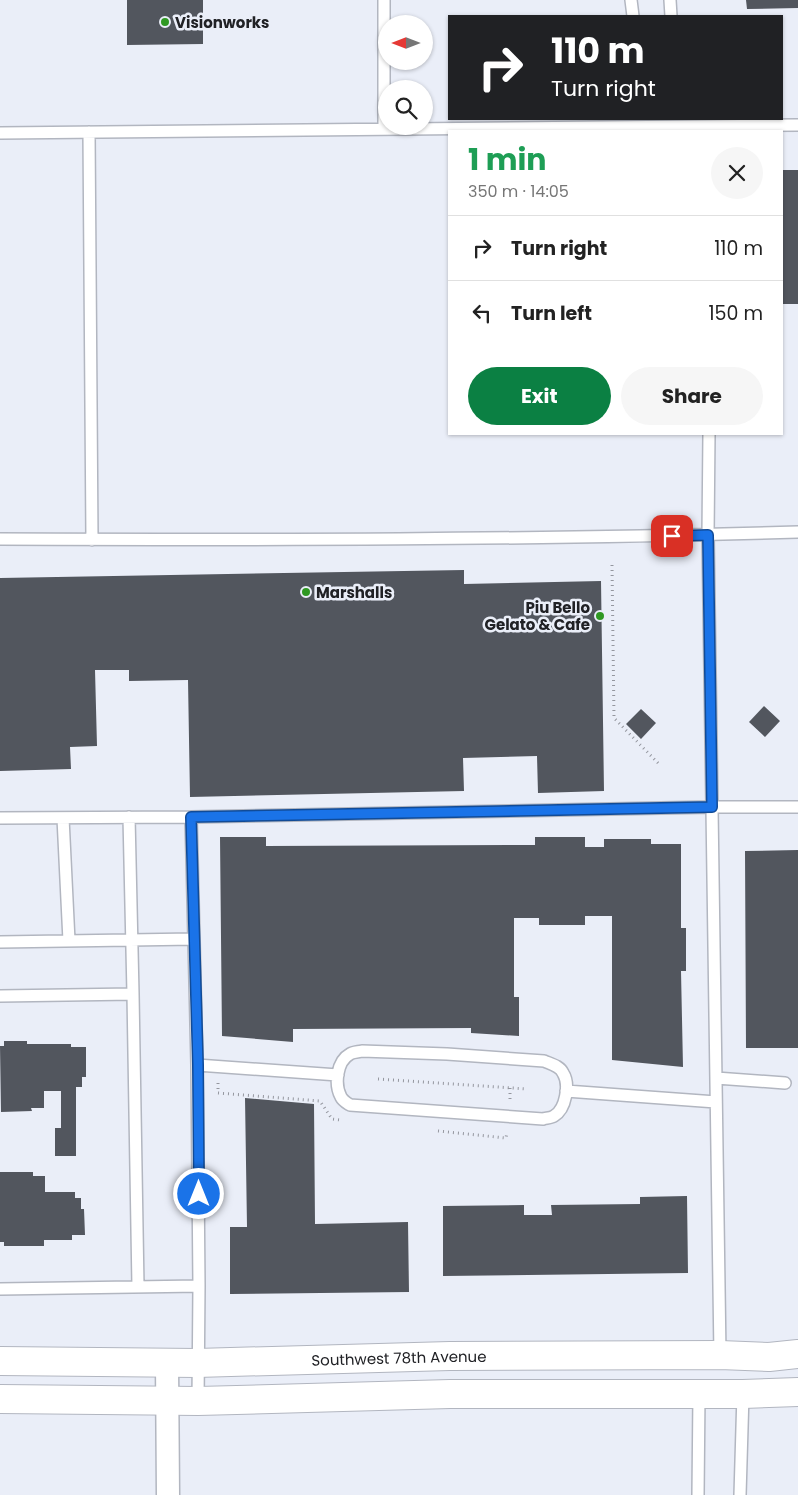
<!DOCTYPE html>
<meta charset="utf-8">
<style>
:root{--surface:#fff;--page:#f6f6f6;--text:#222;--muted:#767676;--line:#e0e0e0;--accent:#0b8043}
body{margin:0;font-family:Poppins,sans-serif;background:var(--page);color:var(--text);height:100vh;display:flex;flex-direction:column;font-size:19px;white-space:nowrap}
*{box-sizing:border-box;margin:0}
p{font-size:16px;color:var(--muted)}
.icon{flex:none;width:28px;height:28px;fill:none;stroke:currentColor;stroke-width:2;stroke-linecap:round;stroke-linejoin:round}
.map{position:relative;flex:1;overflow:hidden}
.details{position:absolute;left:448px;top:130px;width:335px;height:305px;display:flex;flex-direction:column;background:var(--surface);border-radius:0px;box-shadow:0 1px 4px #0004}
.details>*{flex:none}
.hud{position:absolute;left:448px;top:15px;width:335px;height:105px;border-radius:0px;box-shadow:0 1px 4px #0004;background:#202124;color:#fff;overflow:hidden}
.needle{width:32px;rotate:270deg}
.controls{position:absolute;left:378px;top:15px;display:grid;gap:10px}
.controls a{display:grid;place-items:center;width:55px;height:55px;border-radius:50%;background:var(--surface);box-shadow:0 1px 4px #0004;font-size:25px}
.pin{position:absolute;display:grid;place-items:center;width:42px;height:42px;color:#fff;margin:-21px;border-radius:10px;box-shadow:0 2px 8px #0006}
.me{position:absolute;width:55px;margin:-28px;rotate:0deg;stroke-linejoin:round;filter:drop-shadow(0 0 4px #0008)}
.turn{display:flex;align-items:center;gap:18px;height:105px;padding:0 20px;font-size:22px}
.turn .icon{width:65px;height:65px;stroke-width:2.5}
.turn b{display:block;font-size:35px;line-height:42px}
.round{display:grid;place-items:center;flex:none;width:52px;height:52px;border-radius:26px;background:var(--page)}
.headline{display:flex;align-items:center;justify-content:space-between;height:85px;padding:0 20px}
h1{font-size:30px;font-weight:700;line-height:38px;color:#1e9e55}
.cta{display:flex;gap:10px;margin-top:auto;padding:10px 20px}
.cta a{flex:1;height:58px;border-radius:30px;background:var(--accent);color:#fff;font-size:20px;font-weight:700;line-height:58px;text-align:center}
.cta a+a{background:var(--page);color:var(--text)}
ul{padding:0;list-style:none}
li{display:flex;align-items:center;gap:15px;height:65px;padding:0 20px;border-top:1px solid var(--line)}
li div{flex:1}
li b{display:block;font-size:19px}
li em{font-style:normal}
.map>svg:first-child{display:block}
</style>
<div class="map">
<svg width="798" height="1495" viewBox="0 0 798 1495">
<rect width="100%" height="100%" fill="#eaeef8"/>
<path fill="#52565e" d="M127,0H203V44L127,45Z
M746,0H798V8L747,9Z
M781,170H798V304H781Z
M464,570V584L601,581L604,791L538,793L537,756L463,758L464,791L190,797L188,680L129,681V670H95L97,746L70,747L71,769L0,771V578Z
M764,706L780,721L765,737L749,722Z
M641,709L656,723L641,739L626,724Z
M220,837H266V846L535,845V837H585V847H604V839H651V844H681V928H686V971H681L683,1067L612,1060V916H585V925H539V918H514V997H519V1036L471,1033V1028L293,1029V1042L222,1036Z
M798,850V1048H746L745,851Z
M4,1041H27V1044H71V1047H86V1077H82V1087H76V1156H55V1128H61V1091H44V1108H31L32,1111L1,1112L0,1046H4Z
M245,1098L314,1104L315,1224L408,1222L409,1292L230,1294V1227H247Z
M0,1172H33V1176H45V1192H75V1198H81V1209H84L85,1235H72V1240H44V1246H4V1242H0Z
M687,1196L688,1273L443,1276V1206L524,1205V1215H552L551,1205L640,1204V1197Z"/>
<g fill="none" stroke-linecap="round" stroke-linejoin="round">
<g stroke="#b2b6c0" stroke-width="14">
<path id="lane" d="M384,0V129
M631,0L633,16
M670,0L671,16
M89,132L92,540
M0,133L798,125
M709,434L708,535L720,1355
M0,539C266,540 532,540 798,532
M191,817L197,1065L199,1286L198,1401
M0,818L191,817L712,807H798
M63,818L69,941
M0,942L194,939
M133,994L138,1287
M0,996L133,994L129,817
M362,1051L447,1054L544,1061C551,1064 560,1066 563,1073C570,1084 566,1109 554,1116C551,1118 546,1118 543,1119L350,1105C347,1103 343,1101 341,1097C334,1084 337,1061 350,1054C353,1052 358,1052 362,1051Z
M197,1065L338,1075
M716,1078L785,1083
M566,1091L716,1102
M0,1289L199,1286
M698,1495L699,1394
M740,1495L743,1394"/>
</g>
<g stroke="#b2b6c0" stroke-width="25">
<path id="street" d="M167,1363L168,1495"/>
</g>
<g stroke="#b2b6c0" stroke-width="30">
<g id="secondary">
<path id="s1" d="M0,1361L197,1363L450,1356L720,1355L769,1357L798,1354"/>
<path d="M0,1399L198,1401L450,1394H743L798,1392"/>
</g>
</g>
<path stroke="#94969e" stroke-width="3" stroke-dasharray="1 4" stroke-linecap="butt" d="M612,565L614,718L660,765
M378,1079L527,1089
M218,1083V1093L320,1101L332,1119L340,1120
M510,1099V1088
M438,1131L506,1138L507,1132"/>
<use href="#lane" stroke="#fff" stroke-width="11"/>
<use href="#street" stroke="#fff" stroke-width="22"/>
<use href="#secondary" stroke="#fff" stroke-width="28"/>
</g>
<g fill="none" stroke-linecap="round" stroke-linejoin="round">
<g stroke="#114b97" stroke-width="12">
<path id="route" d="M199,1194L198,1065L191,817L712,807L708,535L672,536"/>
</g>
<use href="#route" stroke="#1a73e8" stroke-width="9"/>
</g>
<g fill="#2f9822" stroke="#eaeef8" stroke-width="2">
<circle cx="165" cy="22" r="5"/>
<circle cx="306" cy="592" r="5"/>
<circle cx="600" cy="616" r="5"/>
</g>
<g text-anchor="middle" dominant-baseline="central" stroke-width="5" stroke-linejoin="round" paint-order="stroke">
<g font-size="15" font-weight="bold" fill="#202125" stroke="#eaeef8" text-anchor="start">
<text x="175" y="22">Visionworks</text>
<text x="316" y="592">Marshalls</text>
<text x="590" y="607" text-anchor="end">Piu Bello<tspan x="590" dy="17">Gelato &amp; Cafe</tspan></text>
</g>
<g font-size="15" fill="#202125" stroke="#eaeef8">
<text stroke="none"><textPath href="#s1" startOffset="399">Southwest 78th Avenue</textPath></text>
</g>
</g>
</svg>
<div class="controls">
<a><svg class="needle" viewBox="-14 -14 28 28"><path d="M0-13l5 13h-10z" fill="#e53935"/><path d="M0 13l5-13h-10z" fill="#767676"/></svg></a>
<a><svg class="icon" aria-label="search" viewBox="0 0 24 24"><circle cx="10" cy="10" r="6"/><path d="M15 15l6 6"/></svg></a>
</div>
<div class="pin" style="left:672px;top:536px;background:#d93025"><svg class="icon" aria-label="arrive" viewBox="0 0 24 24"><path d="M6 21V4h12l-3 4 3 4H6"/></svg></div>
<svg class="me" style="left:199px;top:1194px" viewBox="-20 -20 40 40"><circle r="17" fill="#1a73e8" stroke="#fff" stroke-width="3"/><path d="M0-11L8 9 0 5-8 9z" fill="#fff"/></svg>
<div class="hud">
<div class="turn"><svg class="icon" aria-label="right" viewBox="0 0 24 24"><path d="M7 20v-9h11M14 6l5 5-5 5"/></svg><div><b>110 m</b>Turn right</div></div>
</div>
<section class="details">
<div class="headline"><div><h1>1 min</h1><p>350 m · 14:05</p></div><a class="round"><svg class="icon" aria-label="close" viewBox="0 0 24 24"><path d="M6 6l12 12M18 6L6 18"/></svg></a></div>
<ul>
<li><svg class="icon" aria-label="right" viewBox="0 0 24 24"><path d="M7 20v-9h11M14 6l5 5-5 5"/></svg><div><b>Turn right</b></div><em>110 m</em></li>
<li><svg class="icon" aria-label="left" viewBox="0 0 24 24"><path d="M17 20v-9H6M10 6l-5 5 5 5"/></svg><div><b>Turn left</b></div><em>150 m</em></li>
</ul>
<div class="cta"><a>Exit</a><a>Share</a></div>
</section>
</div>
